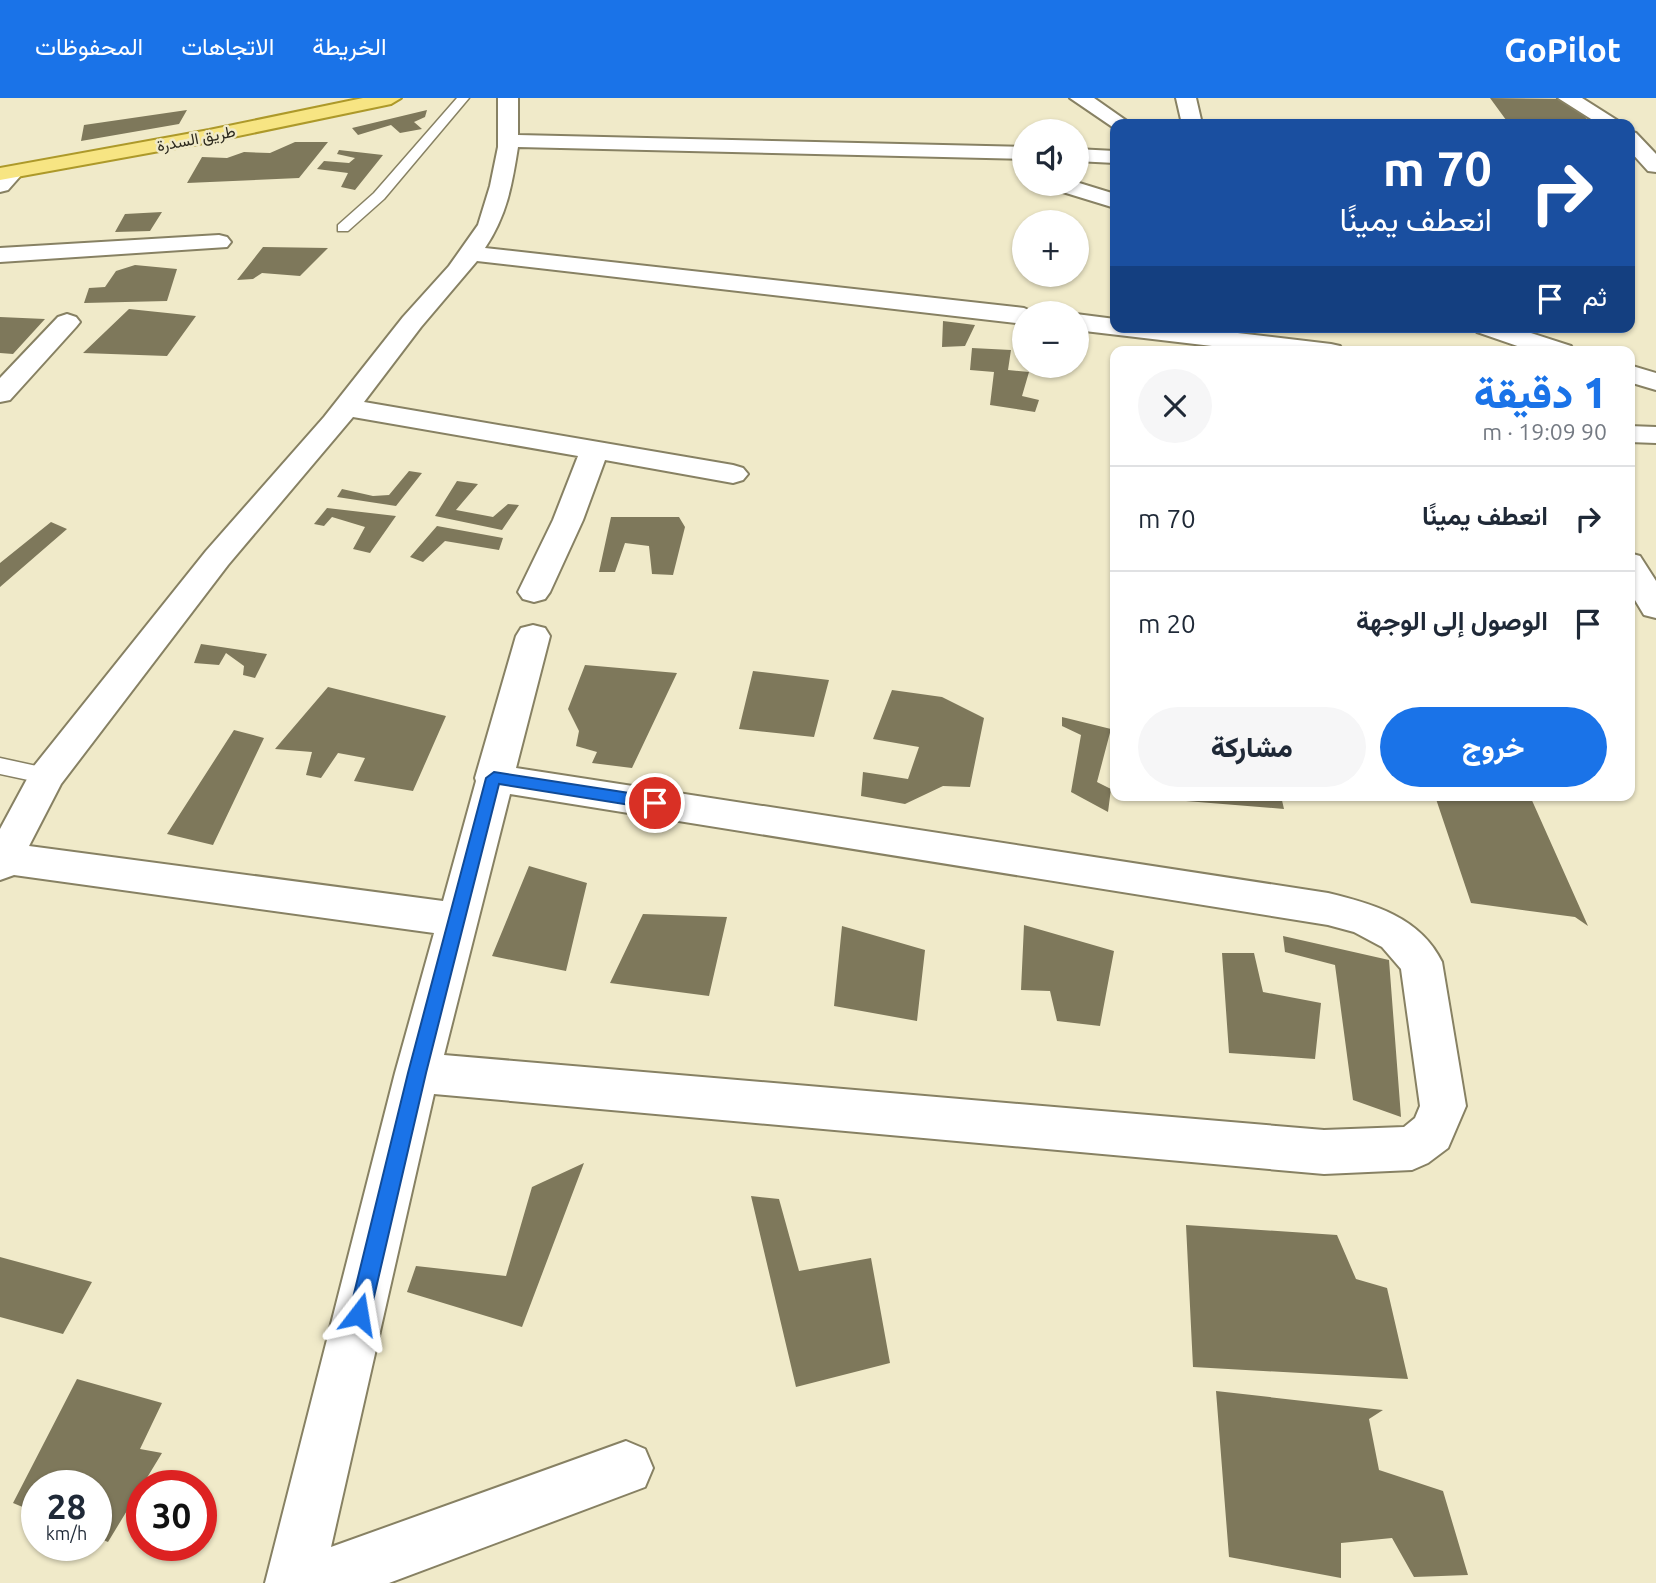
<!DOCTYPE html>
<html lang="ar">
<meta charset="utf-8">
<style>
:root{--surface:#fff;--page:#f6f6f7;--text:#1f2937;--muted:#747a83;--line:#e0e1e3;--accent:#1a73e8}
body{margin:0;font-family:Ubuntu,Vazirmatn,sans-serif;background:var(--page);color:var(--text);direction:rtl;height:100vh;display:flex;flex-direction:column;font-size:26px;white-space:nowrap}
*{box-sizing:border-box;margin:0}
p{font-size:23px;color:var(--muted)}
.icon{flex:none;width:38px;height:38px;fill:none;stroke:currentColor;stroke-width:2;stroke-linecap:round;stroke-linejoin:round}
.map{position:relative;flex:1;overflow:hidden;direction:ltr}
.sheet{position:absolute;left:1110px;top:248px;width:525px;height:455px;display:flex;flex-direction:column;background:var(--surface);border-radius:14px;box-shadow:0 2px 5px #0004;direction:rtl}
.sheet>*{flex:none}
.banner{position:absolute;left:1110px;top:21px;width:525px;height:214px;border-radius:14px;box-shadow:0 2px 5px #0004;direction:rtl;background:#1a4fa0;color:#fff;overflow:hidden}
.controls{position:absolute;left:1012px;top:21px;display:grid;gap:14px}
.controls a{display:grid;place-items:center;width:77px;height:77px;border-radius:50%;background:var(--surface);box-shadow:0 2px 5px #0004;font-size:35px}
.speed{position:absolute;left:21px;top:1372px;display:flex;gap:14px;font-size:35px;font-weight:700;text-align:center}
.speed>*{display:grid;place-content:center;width:91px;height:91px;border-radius:50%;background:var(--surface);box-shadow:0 2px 5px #0004;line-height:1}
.speed small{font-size:18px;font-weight:400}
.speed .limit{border:10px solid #d22;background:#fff;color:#111}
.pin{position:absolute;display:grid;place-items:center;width:60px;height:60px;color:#fff;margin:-30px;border:4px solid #fff;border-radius:50%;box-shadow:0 2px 7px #0007}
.me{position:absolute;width:77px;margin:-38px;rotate:14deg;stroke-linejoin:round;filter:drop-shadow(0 0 5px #0008)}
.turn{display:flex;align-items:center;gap:24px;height:147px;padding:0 28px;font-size:32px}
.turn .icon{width:91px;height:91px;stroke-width:2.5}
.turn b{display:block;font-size:49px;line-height:60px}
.then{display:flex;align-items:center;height:66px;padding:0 28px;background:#0003;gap:14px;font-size:26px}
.round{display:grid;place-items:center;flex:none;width:74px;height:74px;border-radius:37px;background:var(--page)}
.head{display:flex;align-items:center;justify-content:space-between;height:119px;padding:0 28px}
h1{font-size:42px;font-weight:800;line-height:52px;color:var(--accent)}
.button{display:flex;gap:14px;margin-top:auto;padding:14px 28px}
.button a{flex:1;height:80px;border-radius:42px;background:var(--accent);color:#fff;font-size:28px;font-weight:800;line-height:80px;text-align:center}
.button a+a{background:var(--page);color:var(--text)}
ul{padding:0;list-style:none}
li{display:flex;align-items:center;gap:21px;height:105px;padding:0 28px;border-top:2px solid var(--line)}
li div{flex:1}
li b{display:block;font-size:26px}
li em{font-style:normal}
header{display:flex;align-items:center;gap:42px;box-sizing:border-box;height:98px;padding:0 35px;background:var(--accent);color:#fff}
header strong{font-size:33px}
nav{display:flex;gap:38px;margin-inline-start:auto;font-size:24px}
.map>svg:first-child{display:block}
</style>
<header>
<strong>GoPilot</strong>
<nav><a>الخريطة</a><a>الاتجاهات</a><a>المحفوظات</a></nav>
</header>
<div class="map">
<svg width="1656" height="1485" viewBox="0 0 1656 1485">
<rect width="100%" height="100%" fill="#f0eac9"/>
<path fill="#7e785b" d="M1490,0L1570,1L1591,26H1509Z
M187,12L179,26L81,43L84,27Z
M427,12L425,19L414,24L422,31L400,35L391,27L358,37L352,30Z
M295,44H328L299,80L187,85L202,59L227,60L244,54L270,55Z
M339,52L383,57L355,92L341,89L348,75L317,71L324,63L349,65L355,60L337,56Z
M162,114L150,133L115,134L125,116Z
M263,149L328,150L300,178L262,175L253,181L237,182Z
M135,167L177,171L167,203L84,205L89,190L105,189L116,173Z
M129,211L196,218L167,258L83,255Z
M0,219L45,221L13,256L0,255Z
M943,223L975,227L965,248L942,249Z
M972,250L1011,252L1008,272L1029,274L1022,298L1039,302L1035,314L990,307L994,274L970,272Z
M409,373L422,375L396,408L337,399L342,391L373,398L389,397Z
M457,383L478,386L456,412L493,419L508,406L519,407L502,432L435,418Z
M327,410L396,418L370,455L353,451L365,429L332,419L324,428L314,426Z
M611,419H679L685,429L673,477L652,476L649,448L625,445L615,474H599Z
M51,424L67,431L0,489V465Z
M437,428L503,440L499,452L445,443L423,464L410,459Z
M201,546L267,556L255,580L243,577L244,568L226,555L219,567L194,565Z
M585,567L677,575L632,670L592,665L597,654L576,648L579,633L568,611Z
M753,573L829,582L814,639L739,631Z
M328,589L446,618L413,693L354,683L365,660L338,655L321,680L306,677L312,654L275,651Z
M892,592L942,599L984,620L970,689L943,688L905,706L861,698L863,674L908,681L919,649L873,641Z
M1062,619L1111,631L1097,684L1111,691L1108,714L1071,694L1081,637L1062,628Z
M234,632L264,640L213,747L167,736Z
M1186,698H1281L1284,711L1186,703Z
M1435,698H1530L1588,828L1575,819L1471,805Z
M529,768L587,785L566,873L492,858Z
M643,816L727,819L709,898L610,885Z
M1024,827L1114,853L1100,928L1057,923L1050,893L1021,892Z
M842,828L925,852L917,923L834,908Z
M1283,838L1389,862L1401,1019L1353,1002L1335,867L1285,854Z
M1222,855H1254L1263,894L1321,905L1315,961L1229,955Z
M584,1065L522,1229L407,1194L416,1168L506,1178L532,1089Z
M751,1098L779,1101L799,1173L871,1160L890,1265L796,1289Z
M1186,1127L1337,1137L1356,1181L1387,1190L1408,1281L1193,1269Z
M0,1159L92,1184L63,1236L0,1219Z
M77,1281L162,1305L140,1351L162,1355L108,1444L96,1439V1388H37V1415L13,1405Z
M1216,1293L1383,1312L1369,1321L1379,1372L1443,1393L1468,1477L1414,1479L1392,1440L1341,1445V1480L1229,1459Z"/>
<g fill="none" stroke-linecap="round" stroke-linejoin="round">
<g stroke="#878163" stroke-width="3">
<path id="lane" d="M457,0H469L384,101L348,133H338V127L374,95Z
M0,660L55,672L58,678L55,684L47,686L0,676Z"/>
</g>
<g stroke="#878163" stroke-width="4">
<path id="street" d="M498,0H518V37L1024,49V61L518,49C512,87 507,117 485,150L1024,210L1035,215H1024V226L477,163L421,229L364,304L733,367L743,370L748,376L743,382L733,385L605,362L583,422L550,494L545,501L534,504L523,501L518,494L553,422L578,358L353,319L228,467L61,686L29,748L443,803L476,683L475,680L516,538L521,530L533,527L545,530L550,538L516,670L1328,795C1373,806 1420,819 1442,864L1466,1008L1448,1050L1428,1065L1412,1072L1324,1076L434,996L331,1449L626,1343L645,1351L653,1370L645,1389L389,1485H265L395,975L434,835L14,777L0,782V731L34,668L206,453L324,319L403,219L449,168L478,127L490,88L498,49ZM510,696L1328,827L1354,834L1382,849L1401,871L1420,1008L1415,1020L1404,1029L1324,1032L444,957Z
M1070,0H1094L1131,26H1115L1114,30Z
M1176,0H1196L1202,26H1182Z
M1558,0H1582L1623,26H1599Z
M1629,33L1636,35L1656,56V74L1648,73L1629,52Z
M1076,51L1115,53V65L1076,63Z
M12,69L20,70L23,75L8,92L0,94V75Z
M1076,84L1115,96V110L1053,91L1050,86Z
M219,137L227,139L231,144L227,149L0,164V150Z
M67,216L76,219L80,224L76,229L10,302L0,304V280L58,219Z
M1076,216L1115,221V229H1186L1331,246L1340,248L1344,254H1263L1076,232Z
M1473,229H1512L1571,248L1575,254H1535L1477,234Z
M1629,267L1656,275V292L1629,284Z
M1629,328L1656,329V345L1629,344Z
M1629,455L1640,458L1656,483V520L1644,517L1629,492Z"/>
</g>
<g stroke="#ad992a" stroke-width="4">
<path id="primary" d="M363,0H401L391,6L209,44L0,82V70L209,32Z"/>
</g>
<use href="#lane" fill="#fff" fill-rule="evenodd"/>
<use href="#street" fill="#fff" fill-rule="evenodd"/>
<use href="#primary" fill="#f7e583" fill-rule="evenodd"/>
</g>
<path fill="#1a73e8" stroke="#114b97" stroke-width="2" d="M494,674L655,699L663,705L655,711L499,686L426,975L370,1216L366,1224L359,1227L352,1224L349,1216L408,975L486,680Z"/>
<g text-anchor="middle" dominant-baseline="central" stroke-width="5" stroke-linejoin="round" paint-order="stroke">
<g font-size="16" fill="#2e2b1f" stroke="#f0eac9">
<text transform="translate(196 40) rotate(-11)">طريق السدرة</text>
</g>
</g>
</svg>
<div class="controls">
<a><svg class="icon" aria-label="sound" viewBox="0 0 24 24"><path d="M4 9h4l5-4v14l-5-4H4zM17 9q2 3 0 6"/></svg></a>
<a>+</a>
<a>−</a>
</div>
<div class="speed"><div>28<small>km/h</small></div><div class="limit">30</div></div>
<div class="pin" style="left:655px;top:705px;background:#d93025"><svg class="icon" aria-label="arrive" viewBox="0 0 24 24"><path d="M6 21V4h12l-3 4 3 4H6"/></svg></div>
<svg class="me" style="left:359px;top:1216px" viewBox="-20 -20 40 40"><path d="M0-17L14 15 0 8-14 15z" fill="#1a73e8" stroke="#fff" stroke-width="4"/></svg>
<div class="banner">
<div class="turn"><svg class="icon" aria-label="right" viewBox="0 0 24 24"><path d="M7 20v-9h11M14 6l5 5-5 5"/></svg><div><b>70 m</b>انعطف يمينًا</div></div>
<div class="then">ثم<svg class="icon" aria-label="arrive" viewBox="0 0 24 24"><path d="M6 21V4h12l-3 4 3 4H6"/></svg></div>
</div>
<section class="sheet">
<div class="head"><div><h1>1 دقيقة</h1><p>90 m · 19:09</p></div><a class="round"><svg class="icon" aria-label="close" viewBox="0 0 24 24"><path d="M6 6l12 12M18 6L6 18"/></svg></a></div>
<ul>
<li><svg class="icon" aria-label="right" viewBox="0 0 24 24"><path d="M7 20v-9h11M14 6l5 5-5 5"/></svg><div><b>انعطف يمينًا</b></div><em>70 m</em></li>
<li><svg class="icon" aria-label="arrive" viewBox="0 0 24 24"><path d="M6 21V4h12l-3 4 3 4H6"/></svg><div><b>الوصول إلى الوجهة</b></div><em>20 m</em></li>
</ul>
<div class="button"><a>خروج</a><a>مشاركة</a></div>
</section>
</div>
